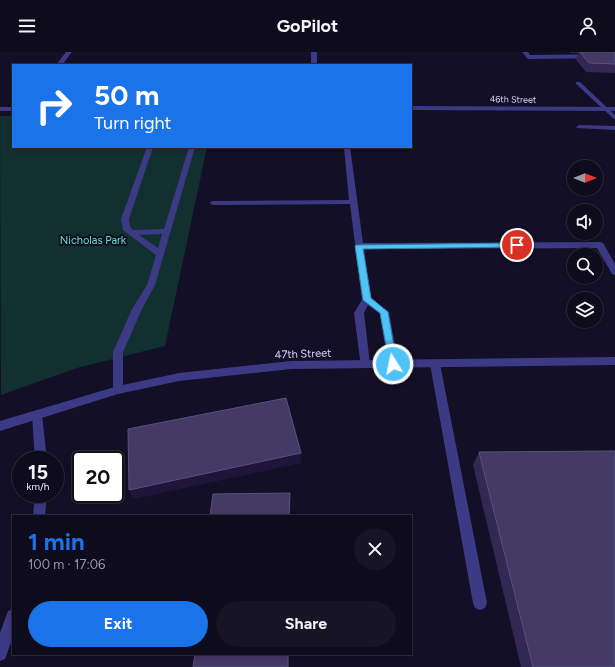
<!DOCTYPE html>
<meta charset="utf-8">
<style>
:root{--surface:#0e0b1c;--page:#171425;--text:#f1f3f6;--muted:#9b9ba3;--line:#2e2b3b;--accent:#1a73e8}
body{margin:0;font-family:Figtree,sans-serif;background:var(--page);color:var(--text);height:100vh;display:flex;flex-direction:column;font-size:15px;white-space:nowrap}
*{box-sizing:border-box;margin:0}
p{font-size:13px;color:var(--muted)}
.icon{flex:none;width:22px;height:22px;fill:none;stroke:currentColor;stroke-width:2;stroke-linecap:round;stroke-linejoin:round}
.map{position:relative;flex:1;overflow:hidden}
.side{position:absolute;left:12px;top:463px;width:400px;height:140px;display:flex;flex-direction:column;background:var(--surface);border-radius:0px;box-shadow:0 2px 6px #0003,0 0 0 1px var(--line)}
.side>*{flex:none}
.guide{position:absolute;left:12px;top:12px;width:400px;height:84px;border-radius:0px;box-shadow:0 2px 6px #0003,0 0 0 1px var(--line);background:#1a73e8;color:#fff;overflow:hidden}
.needle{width:26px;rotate:90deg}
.fabs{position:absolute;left:567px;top:108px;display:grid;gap:8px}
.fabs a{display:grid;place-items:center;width:36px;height:36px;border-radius:50%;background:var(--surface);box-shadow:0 2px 6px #0003,0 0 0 1px var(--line);font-size:20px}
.speed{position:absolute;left:12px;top:399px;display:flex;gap:8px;font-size:20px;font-weight:700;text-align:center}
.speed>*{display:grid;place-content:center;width:52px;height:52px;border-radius:50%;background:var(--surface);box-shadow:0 2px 6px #0003,0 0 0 1px var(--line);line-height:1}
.speed small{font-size:10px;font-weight:400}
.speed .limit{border:2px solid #111;border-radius:6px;background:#fff;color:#111}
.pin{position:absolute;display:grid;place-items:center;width:34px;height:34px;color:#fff;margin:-17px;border:2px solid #fff;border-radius:50%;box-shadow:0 1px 4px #0007}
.me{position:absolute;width:44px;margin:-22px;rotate:350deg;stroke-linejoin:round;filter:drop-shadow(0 0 3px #0008)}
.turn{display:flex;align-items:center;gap:14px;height:84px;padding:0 16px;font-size:18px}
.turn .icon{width:52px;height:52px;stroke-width:2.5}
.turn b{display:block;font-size:28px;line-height:34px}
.round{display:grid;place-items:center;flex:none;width:42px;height:42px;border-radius:21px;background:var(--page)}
.overview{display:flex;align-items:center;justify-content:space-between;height:68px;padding:0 16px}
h1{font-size:24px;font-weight:700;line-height:30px;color:var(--accent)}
.cta{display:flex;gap:8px;margin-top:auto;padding:8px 16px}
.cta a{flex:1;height:46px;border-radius:24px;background:var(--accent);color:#fff;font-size:16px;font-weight:700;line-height:46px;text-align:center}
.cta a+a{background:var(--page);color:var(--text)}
header{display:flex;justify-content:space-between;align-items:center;height:52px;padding:0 16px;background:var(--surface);font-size:18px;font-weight:700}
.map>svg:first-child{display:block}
</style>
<header><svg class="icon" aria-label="menu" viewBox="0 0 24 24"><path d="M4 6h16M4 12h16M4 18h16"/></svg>GoPilot<svg class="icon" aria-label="person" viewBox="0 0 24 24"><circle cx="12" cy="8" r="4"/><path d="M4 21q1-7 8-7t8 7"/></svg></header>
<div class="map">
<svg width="615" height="615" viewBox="0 0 615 615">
<rect width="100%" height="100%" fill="#130f26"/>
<path fill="#12302f" d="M0,64H13V95H207L165,294L77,316L1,343Z"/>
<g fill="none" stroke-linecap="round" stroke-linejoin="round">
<path fill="#3d3a85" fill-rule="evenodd" d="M311,0H317V13H311Z
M522,0H528L530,3L615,2V6L528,7Z
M576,30H580L615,63V68L576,32Z
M579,73L615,74V78L577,76L576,75Z
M147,95H153L129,167L130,175L133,178L164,177L189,95H195L155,233L142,257L123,300V338L122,341L118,342L114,341L113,338V300L132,257L147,233L156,203L123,178L121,167ZM162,182L158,196L139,183Z
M344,95H350L363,191L600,190L603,191L615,212V223L612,222L597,196L364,197L371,247L389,260L398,312L397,315H389L388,312L380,262L368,253L364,261L370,312L369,315H361L354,261L362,248L350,152L213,153L209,151L213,149L349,148Z
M435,308L439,309L440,312L487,551L485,556L480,558L475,556L473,551L430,312L431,309Z"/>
<path fill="#3d3a85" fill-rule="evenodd" d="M66,0H72L62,13H56Z
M411,54L615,55V59L411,58Z
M0,55H13V59H0Z
M37,358L41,360L42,363L47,408H35L32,363L33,360Z
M35,442H47L45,464H33Z
M13,557V585L5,607L0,609V581L8,559Z"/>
<path fill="#3d3a85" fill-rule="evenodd" d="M615,305V313L291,317L179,329L118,342L0,379V369L118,334L179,321L291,309Z"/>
</g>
<path fill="#312854" d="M570,0H615V21L586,20L576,8L578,1H570Z
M479,400L615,615H521L473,413Z"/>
<path fill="#1d163a" d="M301,401V411L134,447L129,438Z
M290,441V464H289Z
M288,602H289V615H288Z"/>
<path fill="#433a66" stroke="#5a527e" d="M580,0H615V12L589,11Z
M286,346L301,401L129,438L128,377Z
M615,399V615H533L479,400Z
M290,441L289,464H210L213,442Z
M195,602H288V615H193Z"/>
<path fill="#4fc3f7" stroke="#337fa1" d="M517,191L521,193L520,195L363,197L371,246L388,260L397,312L393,316L390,315L380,261L363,248L355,194L356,193Z"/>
<g text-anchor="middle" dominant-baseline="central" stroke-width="4" stroke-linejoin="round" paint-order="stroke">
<g font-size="9" fill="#d9d4ff" stroke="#130f26">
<text transform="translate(513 47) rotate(1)">46th Street</text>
</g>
<g font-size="11" fill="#5fe0c0" stroke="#130f26">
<text x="93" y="188">Nicholas Park</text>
</g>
<g font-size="11" fill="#d9d4ff" stroke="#130f26">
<text transform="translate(303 302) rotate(-2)">47th Street</text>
</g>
</g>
</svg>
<div class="fabs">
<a><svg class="needle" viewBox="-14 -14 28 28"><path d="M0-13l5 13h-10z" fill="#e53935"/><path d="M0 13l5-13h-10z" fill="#9b9ba3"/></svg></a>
<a><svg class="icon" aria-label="sound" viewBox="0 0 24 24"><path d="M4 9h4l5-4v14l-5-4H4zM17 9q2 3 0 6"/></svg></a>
<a><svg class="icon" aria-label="search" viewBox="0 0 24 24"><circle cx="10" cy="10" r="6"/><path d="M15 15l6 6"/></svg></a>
<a><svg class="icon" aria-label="layers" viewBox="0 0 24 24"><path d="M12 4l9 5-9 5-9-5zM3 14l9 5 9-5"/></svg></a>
</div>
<div class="speed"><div>15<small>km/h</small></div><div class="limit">20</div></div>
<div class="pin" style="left:517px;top:193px;background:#d93025"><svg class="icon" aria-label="arrive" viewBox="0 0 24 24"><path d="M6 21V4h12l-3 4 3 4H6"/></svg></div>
<svg class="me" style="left:393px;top:312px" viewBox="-20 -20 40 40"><circle r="17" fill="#4fc3f7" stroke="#fff" stroke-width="3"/><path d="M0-11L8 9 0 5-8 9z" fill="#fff"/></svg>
<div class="guide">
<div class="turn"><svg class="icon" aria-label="right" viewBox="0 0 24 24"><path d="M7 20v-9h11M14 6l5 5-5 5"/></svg><div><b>50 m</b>Turn right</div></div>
</div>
<section class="side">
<div class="overview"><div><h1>1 min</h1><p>100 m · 17:06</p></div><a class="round"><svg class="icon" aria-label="close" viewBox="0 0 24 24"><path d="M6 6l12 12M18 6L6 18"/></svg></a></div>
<div class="cta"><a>Exit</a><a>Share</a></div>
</section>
</div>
